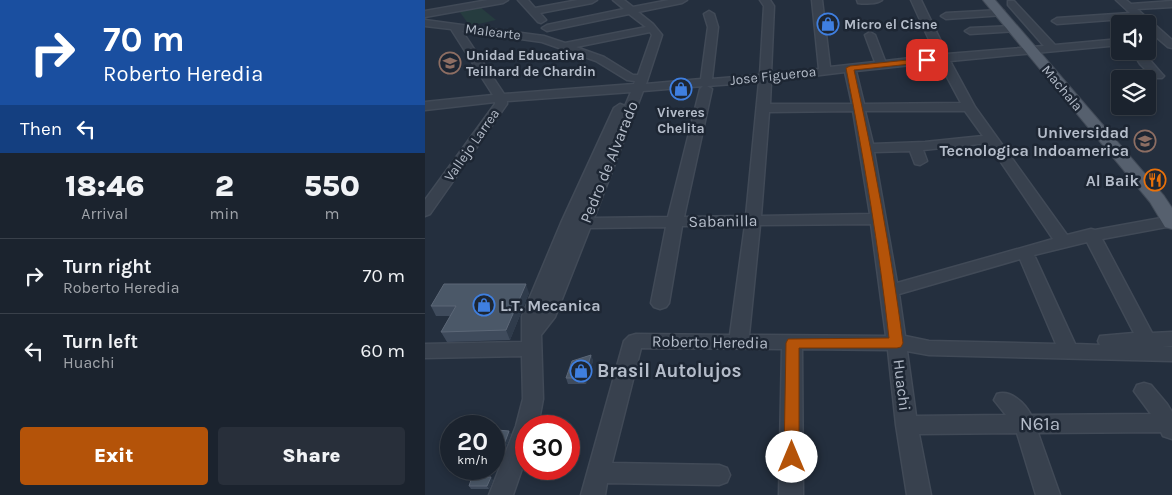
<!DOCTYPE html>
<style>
:root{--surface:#1b232e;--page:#282f3a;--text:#f1f3f6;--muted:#a0a4aa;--line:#39404a;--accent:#b45309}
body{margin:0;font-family:Karla,sans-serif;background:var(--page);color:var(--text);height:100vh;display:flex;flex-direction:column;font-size:19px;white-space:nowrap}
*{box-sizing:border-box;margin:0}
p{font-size:16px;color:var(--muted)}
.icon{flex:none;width:28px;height:28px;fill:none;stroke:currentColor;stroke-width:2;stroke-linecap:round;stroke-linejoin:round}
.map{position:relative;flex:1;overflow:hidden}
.details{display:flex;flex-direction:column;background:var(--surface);width:425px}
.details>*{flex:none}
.hud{background:#1a4fa0;color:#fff;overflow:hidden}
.buttons{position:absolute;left:686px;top:15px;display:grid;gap:10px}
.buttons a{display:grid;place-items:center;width:45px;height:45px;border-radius:5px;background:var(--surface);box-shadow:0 2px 8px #0003,0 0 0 1px var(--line);font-size:25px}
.speed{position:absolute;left:15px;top:415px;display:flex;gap:10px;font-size:25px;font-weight:700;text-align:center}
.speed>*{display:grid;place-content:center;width:65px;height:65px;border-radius:50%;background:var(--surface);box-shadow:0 2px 8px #0003,0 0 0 1px var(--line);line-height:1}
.speed small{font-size:12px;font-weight:400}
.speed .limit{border:8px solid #d22;background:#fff;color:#111}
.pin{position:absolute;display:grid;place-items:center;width:42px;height:42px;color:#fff;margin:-21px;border-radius:10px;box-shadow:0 2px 8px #0006}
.me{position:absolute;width:55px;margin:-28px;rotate:0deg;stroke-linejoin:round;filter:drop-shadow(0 0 4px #0008)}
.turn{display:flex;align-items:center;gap:18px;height:105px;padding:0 20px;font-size:22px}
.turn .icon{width:65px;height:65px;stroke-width:2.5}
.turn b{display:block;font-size:35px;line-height:42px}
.then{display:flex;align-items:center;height:48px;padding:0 20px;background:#0003;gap:10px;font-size:19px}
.eta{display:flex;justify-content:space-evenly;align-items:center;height:85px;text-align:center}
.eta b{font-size:30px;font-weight:800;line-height:35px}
.cta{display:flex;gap:10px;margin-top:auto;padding:10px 20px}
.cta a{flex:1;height:58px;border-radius:5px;background:var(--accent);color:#fff;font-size:20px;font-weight:800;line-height:58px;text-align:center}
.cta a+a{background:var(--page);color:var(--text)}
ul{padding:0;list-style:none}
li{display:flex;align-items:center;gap:15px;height:75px;padding:0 20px;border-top:1px solid var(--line)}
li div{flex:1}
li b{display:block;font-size:19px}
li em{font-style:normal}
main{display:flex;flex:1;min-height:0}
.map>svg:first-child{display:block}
</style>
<main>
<section class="details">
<div class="hud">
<div class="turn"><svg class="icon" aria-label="right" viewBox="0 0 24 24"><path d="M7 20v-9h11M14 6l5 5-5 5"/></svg><div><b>70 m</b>Roberto Heredia</div></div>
<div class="then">Then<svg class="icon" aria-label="left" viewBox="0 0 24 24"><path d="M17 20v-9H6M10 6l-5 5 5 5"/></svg></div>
</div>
<div class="eta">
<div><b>18:46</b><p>Arrival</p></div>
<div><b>2</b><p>min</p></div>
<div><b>550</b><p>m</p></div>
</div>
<ul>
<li><svg class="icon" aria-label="right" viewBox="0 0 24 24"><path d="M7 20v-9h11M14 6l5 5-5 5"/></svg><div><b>Turn right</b><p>Roberto Heredia</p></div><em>70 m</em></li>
<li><svg class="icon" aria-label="left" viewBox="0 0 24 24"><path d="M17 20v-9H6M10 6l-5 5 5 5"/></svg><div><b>Turn left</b><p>Huachi</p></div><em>60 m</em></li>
</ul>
<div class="cta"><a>Exit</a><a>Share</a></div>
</section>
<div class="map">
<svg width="747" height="495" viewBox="0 0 747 495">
<rect width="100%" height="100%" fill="#242f3e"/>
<path fill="#263c3f" d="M55,7L71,20L45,26L34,11Z"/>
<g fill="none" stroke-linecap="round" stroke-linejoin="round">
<g stroke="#414a57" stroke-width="3">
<path id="minor" d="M63,0H83L78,3L0,17V11Z
M93,0H103L110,8L153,0H172L167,3L115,13L121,20L116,23L113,22Z
M188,0H199L208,7L244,0H262L257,3L213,12L228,24L237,35L221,84L276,79L283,27L279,14L284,11L289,14L293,27L287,79L335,75L339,6L335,0H345L349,6L346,74L394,69L387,0H397L405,67L450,62L440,35L445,32L450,35L460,61L511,55L486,0H496L522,54L619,46L583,5V1H589L630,45L695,39V45L525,61L550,107L642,235L666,229L670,230L747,216V226L677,239L727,333L747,332V346H737L747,347V361L504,355L482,351L491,416L581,415L569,400L572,394C585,389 600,403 606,415L726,414L709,391L712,385L719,383L726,385L742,404L747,412V439L738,436L736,432L613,433L635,495H611L592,433L494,434L506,495H482L471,425L463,350L377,349L378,495H354L357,349L216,348L187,463L294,465L302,468L305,475L302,482L294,485L182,483L180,495H156L199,341L204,336L211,334L305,335L320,225L257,226L244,303L241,307L235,309L229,307L226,303L241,227L165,228L130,317L116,335L118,399L113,426H101V457L88,495H64L91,426L98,399L97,356L0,358V344L97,342V316L136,223L189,108L195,104L200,106L206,92L82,101V104L5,214L0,216V200L70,104V102L0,110V102L68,95L26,29L0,26V20L119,36L140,43L221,27L204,14L122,31L117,28L122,25L199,9ZM37,31L117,42L171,61L202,80L210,81L209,84L79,94ZM225,32L227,35L213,75H208L179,57L151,47ZM514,62L536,103L439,104L431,71ZM420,72L427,104H345L346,81ZM334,82L321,216L259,217L287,89L282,86ZM278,86L275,89L243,217L169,218L218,91ZM428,111L445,214L336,216L344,112ZM440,111H540L558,136L500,142L448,144ZM563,143L628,239L472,283L449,152L485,151L490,164L495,165L502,161L498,150ZM446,224L461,336L324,335L335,225ZM662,242L709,333L675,336L673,341L675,345L650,344L609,255ZM595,259L631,344L504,341L480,336L474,294Z
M432,0H457C452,4 439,4 433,3Z
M691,0H701L706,4L747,1V7L712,9L747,40V48L743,47L722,29V24H717L711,18L632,24L627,21L632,18L705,13Z
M576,10L579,11V15L521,19L516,16L521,13Z
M588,26L592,27V31L545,34L540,31L545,28Z
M707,51H717L737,74L739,76L737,78H729L715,64Z"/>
</g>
<g stroke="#414a57" stroke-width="2">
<path id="major" d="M558,0H570L739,196L747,208V229L740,227L725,202Z"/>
</g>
<use href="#minor" fill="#38414e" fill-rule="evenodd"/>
<use href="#major" fill="#56606e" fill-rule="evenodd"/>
</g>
<path fill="#3f4b5c" d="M104,293L85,340L22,342L16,332L25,316H11L6,306Z
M166,355L168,361L161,384H143L141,378Z
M86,434L81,446L69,445V442Z
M68,480L64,489H46L44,486Z"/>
<path fill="#2f3b4b" d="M101,284L104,293L85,340L81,330Z
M166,355L168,361L161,384L159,378Z
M84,431L86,434L81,446L80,442Z
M66,477L68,480L64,489L62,486Z"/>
<path fill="#4b5868" stroke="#5c6777" d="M19,284H101L81,330L16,332L31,306H6Z
M166,355L159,378H141L147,361Z
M72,430L84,431L80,442H69V439Z
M47,477H66L62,486H44Z"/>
<path fill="#b45309" stroke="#753606" d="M502,58L505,60L504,62L429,70C449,160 466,252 478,343L476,347L472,348H374V457L372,462L367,464L361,462L359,457L361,343L363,339L464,338C454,248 439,158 421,68L425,66Z"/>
<defs>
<g id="shop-ring" transform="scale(1.125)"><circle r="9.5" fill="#1d2633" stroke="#3f7fe0" stroke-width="1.5"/><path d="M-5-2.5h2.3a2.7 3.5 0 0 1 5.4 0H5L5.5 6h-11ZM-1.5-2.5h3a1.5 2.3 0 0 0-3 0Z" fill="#3f7fe0"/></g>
<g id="university-ring" transform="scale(1.125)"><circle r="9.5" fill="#1d2633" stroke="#8d6e63" stroke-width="1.5"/><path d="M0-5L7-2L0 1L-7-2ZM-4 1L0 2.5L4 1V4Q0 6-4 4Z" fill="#8d6e63"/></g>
<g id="restaurant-ring" transform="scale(1.125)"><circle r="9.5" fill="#1d2633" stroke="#e8710a" stroke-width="1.5"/><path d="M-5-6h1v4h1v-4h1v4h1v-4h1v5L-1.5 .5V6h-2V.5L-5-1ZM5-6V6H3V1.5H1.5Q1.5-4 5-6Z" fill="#e8710a"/></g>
</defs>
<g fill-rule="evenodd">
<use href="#shop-ring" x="403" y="24"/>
<use href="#university-ring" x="25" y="63"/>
<use href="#shop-ring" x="256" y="89"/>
<use href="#university-ring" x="720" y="141"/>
<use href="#restaurant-ring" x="730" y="180"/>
<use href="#shop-ring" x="59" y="305"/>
<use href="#shop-ring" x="156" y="371"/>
</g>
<g text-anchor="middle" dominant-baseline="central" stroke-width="5" stroke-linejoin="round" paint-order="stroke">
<g font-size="14" font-weight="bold" fill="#b4bcc9" stroke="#1d2633" text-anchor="start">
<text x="419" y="24">Micro el Cisne</text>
<text x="41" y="55">Unidad Educativa<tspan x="41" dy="16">Teilhard de Chardin</tspan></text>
<text x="256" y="112" text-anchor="middle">Viveres<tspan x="256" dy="16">Chelita</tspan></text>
</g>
<g font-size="14" fill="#b4bcc9" stroke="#1d2633">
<text transform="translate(68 32) rotate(7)">Malearte</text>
<text transform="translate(348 76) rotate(-6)">Jose Figueroa</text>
<text transform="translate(637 88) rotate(50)">Machala</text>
<text transform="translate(47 145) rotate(-55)">Vallejo Larrea</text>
</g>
<g font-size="16" font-weight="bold" fill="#b4bcc9" stroke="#1d2633" text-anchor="end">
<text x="704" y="132">Universidad<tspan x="704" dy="18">Tecnologica Indoamerica</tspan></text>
<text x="714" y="180">Al Baik</text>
<text x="75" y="305" text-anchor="start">L.T. Mecanica</text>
</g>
<g font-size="16" fill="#b4bcc9" stroke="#1d2633">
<text transform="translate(184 162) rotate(-68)">Pedro de Alvarado</text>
<text transform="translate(298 221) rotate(-1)">Sabanilla</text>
<text transform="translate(285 342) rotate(1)">Roberto Heredia</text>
<text transform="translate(477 385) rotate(83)">Huachi</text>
</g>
<g font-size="19" font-weight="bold" fill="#b4bcc9" stroke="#1d2633" text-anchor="start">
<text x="172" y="371">Brasil Autolujos</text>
</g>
<g font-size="19" fill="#b4bcc9" stroke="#1d2633">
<text x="615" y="424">N61a</text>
</g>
</g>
</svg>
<div class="buttons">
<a><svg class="icon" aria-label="sound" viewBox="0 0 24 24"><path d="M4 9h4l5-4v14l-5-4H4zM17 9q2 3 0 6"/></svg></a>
<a><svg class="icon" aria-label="layers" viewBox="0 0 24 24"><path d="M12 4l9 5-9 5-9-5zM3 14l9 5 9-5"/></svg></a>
</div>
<div class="speed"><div>20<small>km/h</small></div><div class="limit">30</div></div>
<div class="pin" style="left:502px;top:60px;background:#d93025"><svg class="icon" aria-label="arrive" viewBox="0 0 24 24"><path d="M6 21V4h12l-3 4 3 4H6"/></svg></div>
<svg class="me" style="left:367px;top:457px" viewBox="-20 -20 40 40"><circle r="19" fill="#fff"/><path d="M0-13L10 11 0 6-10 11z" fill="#b45309"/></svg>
</div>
</main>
